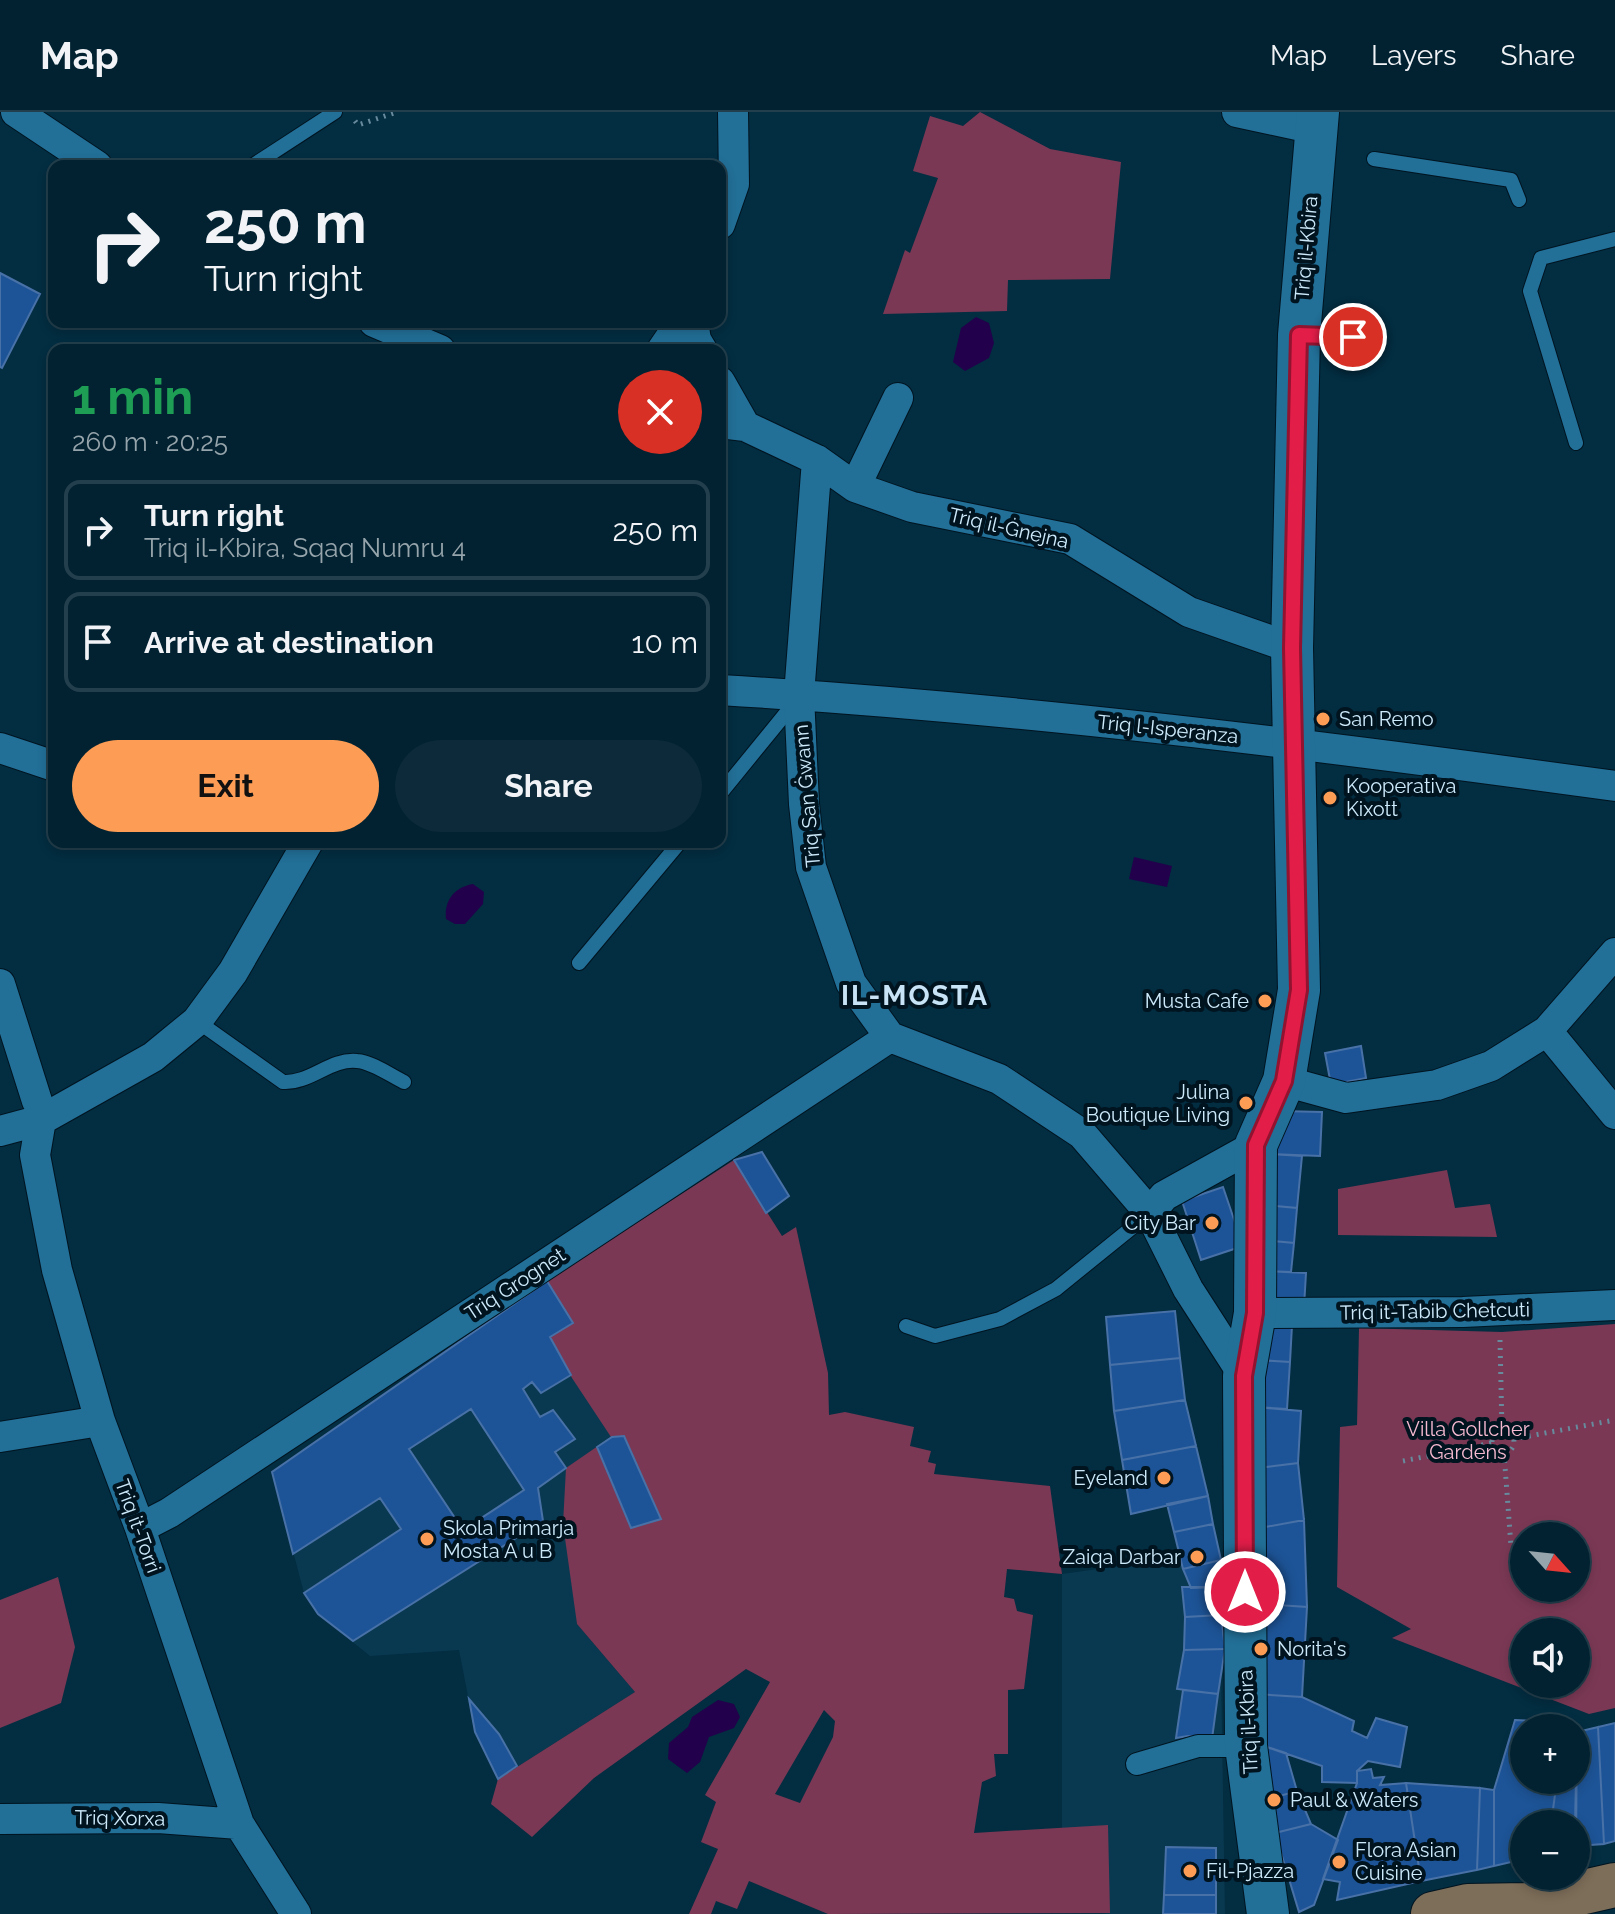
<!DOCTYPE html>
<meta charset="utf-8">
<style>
:root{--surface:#022231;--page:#0c2a39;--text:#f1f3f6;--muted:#96a4ab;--line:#233f4d;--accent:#fd9d55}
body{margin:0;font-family:Raleway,sans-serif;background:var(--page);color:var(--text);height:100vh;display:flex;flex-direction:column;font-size:30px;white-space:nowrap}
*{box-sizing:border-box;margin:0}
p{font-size:26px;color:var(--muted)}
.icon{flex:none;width:44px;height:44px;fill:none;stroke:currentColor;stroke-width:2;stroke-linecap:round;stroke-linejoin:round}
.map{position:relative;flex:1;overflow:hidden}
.side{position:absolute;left:48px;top:232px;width:678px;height:504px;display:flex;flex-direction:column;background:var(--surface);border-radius:16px;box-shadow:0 4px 12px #0003,0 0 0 2px var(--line)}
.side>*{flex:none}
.guide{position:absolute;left:48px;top:48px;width:678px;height:168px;border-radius:16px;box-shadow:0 4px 12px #0003,0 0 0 2px var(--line);background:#022231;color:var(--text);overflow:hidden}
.needle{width:52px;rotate:117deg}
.buttons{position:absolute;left:1510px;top:1410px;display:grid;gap:16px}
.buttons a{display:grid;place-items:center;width:80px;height:80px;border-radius:50%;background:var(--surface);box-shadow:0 4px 12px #0003,0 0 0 2px var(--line);font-size:40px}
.pin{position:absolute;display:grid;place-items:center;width:68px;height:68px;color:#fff;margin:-34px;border:4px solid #fff;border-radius:50%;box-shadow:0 2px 8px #0007}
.me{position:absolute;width:88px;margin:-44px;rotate:0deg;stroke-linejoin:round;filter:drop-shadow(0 0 6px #0008)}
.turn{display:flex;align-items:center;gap:28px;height:168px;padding:0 24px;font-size:36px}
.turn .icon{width:104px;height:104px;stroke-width:2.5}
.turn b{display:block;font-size:56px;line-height:68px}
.round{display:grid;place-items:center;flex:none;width:84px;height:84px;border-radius:42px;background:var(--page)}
.head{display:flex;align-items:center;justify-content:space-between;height:136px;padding:0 24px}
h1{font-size:48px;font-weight:700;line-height:60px;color:#1e9e55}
.action{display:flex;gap:16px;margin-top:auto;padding:16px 24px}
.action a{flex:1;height:92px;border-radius:48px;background:var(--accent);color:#111;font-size:32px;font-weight:700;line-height:92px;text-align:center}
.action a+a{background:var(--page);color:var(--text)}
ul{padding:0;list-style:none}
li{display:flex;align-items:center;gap:24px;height:100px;margin:0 16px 12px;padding:0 8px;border:4px solid var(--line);border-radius:16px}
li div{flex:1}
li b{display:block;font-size:30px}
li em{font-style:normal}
header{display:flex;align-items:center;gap:48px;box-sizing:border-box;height:112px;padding:0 40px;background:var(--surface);border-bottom:2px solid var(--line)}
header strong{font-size:38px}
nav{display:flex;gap:44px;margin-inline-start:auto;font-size:28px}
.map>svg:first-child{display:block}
</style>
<header>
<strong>Map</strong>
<nav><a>Map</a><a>Layers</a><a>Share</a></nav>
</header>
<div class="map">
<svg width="1615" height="1802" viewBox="0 0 1615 1802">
<rect width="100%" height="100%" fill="#032d41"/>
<path fill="#093950" d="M547,1169L573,1211L550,1225L612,1325L566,1357L577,1512L635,1580L498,1667L475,1620L459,1538L370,1544L318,1502L304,1481L272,1360Z
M1219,1440L1225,1802H1101L1110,1801L1062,1716V1462Z"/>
<path fill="#7a3854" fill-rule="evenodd" d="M980,0L1050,37L1121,50L1110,167L1008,168L1007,199L883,202L905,138L910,141L938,66L913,59L930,4L963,14Z
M734,1048L782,1124L796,1115L828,1261L829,1303L845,1300L914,1315L910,1334L931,1339L928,1350L936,1352L934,1362L1050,1374L1062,1462L1007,1457L1004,1485L1014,1487L1017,1499L1033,1503L1024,1577L1008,1578V1642H994L996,1664L982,1670L974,1721L1108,1713L1110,1801L828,1802L749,1769L737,1797L716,1789L711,1802H689L718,1737L701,1730L716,1690L705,1683L770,1570L746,1557L594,1666L532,1725L491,1692L498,1667L635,1580L577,1512L563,1412L566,1356L611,1325L572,1266L550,1225L573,1211L547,1169ZM824,1598L835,1609L833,1625L800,1691L775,1682Z
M1447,1058L1455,1096L1490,1092L1497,1125L1338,1123V1077Z
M1615,1212V1596L1589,1602L1392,1526L1411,1517L1337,1475L1340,1315L1357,1313L1359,1216L1502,1220ZM1524,1424H1576V1476H1524ZM1524,1520H1576V1572H1524Z
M58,1465L75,1535L61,1591L0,1616V1488Z"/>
<path fill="#22004b" d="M976,205L989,211L994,231L989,246L965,259L953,250L961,216Z
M1134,745L1172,754L1167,775L1129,767Z
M473,772L484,780L483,792L465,812H455L446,807C444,788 455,775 473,772Z
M718,1588L734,1592L740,1605L734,1616L709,1625L700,1650L687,1661L668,1647L669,1631L688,1615L692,1605Z"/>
<path fill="#1d5497" stroke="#4871a7" stroke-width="2" fill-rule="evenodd" d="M0,161L40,182L2,256L0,255Z
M1361,934L1366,966L1331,973L1325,941Z
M1280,999L1322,1000L1320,1044L1270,1042Z
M762,1040L789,1084L766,1101L734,1048Z
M1270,1042L1302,1044L1297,1096L1266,1093Z
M1223,1075L1243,1134L1201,1148L1182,1089Z
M1266,1093L1297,1096L1294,1131L1263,1128Z
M1263,1128L1294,1131L1291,1160L1262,1159Z
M1262,1159L1306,1161L1304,1195L1260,1192Z
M547,1169L573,1211L550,1225L571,1263L541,1281L532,1270L523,1277L540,1305L553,1298L575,1327L555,1340L566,1356L538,1376L543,1409L353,1529L318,1502L304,1481L401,1417L380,1386L293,1442L272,1360ZM471,1297L524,1378L463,1418L409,1337Z
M1175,1199L1180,1246L1110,1253L1106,1205Z
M1259,1212L1292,1213L1290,1250L1258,1248Z
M1180,1246L1185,1288L1114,1299L1110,1253Z
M1258,1248L1290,1250L1287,1297L1255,1295Z
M1185,1288L1196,1334L1122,1348L1114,1299Z
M1255,1295L1301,1299L1298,1351L1259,1356Z
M624,1324L661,1407L631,1416L597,1335L612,1325Z
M1196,1334L1208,1384L1131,1402L1122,1348Z
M1298,1351L1304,1408L1260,1416L1259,1356Z
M1208,1384L1213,1412L1174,1420L1167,1392Z
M1304,1408L1307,1495L1261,1492L1260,1416Z
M1213,1412L1221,1448L1183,1457L1174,1420Z
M1221,1448L1224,1475L1191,1476L1183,1457Z
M1182,1475H1224L1221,1503L1185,1505Z
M1261,1492L1307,1495L1302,1585L1255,1582Z
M1221,1503L1225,1537L1184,1538L1185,1505Z
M1225,1537L1218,1582L1177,1577L1184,1538Z
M1183,1578L1218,1582L1212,1627L1188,1624L1176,1626Z
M1255,1582L1302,1585L1354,1609L1352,1619L1367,1626L1376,1606L1407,1615L1400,1655L1368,1649L1357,1659V1671L1322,1670V1654L1252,1630Z
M469,1587L499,1622L517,1654L498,1667L475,1620Z
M1515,1608L1535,1609V1616H1524V1668H1557L1551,1712H1524V1747L1494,1754V1678Z
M1615,1611V1729L1604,1732L1598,1615Z
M1598,1615L1604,1732L1576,1734L1577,1620Z
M1577,1620L1575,1712H1551L1557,1668H1576Z
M1252,1630L1286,1641L1297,1679L1269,1687Z
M1371,1657L1373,1666L1384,1665L1380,1673L1406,1671L1421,1769L1337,1788L1340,1770L1323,1767L1357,1671V1659Z
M1406,1671L1480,1676L1477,1758L1421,1769Z
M1480,1676L1494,1678V1754L1477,1758Z
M1297,1679L1311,1712L1275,1721L1269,1687Z
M1311,1712L1338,1728L1314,1793L1299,1800L1275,1721Z
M1166,1735L1216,1736V1783H1164Z
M1164,1783H1216V1802H1163Z"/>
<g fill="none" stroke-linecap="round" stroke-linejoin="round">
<g stroke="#001420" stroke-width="16">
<path id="service" d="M1374,47L1511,68L1519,88
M252,54L335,0
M1304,223L1379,225
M1576,331L1530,179L1541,146L1615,127
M720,682L795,590
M579,851L680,730
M197,909L283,970C309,972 331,946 357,949C372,950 390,963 404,970
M906,1214L935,1224L1000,1207L1056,1177L1150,1101"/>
</g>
<g stroke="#001420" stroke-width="24">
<path id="pedestrian" d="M1137,1652L1198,1634H1246"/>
</g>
<g stroke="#001420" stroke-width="32">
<path id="minor" d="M16,0L97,54
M1237,0L1316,17
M720,112L734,72L733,0
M374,210L440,238
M693,210L696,228L702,238
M662,238L681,210
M720,270L745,314
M720,311L745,314L817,348L855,375L912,395L1070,427L1189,500L1292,536
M817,348L799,583L804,692L811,755L851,871L890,925L999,967L1082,1022L1150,1101L1188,1177L1244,1264
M855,375L898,286
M720,578C1020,596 1317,633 1615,674
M0,636L54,654
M0,872L37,989
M1547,919L1615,1002
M1284,969L1346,986L1437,973L1491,954L1547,919L1615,841
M41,1008L35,1043L57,1158L100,1309L140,1416L239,1712L296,1802
M0,1019L41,1008L153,945L197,909L233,860L308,730
M1150,1101L1164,1084L1256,1033
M1255,1201L1463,1200L1615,1193
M0,1325L100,1309
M140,1416L169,1401L890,925
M0,1707L158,1706L239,1712"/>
</g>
<g stroke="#001420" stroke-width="44">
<path id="secondary" d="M1268,1802L1246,1634L1244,1264L1255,1201L1256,1033L1284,969L1299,878L1292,536L1299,223L1318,0"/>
</g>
<g stroke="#001420" stroke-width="46">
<path id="primary" d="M1433,1802L1468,1794L1527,1793
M1506,1802L1527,1793L1615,1773"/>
</g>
<path stroke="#678a9d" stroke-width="5" stroke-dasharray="2 6" stroke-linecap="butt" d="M355,9L358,13L397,0
M1500,1228L1502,1319
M1492 1330a11 11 0 1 1 22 0a11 11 0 1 1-22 0Z
M1513,1327L1615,1308
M1504,1341L1511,1434
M1403,1349L1492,1331"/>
<use href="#service" stroke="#226f97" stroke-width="14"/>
<use href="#pedestrian" stroke="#226f97" stroke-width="22"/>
<use href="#minor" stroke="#226f97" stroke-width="30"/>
<use href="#secondary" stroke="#226f97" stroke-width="42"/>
<use href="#primary" stroke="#7d6e59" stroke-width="44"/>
</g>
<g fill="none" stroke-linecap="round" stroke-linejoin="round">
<g stroke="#92132f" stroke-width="20">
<path id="route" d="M1245,1480L1244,1264L1255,1201L1256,1033L1284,969L1299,878L1292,536L1299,223L1353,225"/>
</g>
<use href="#route" stroke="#e11d48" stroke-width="14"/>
</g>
<g fill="#fd9d55" stroke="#001420" stroke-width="3">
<circle cx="1323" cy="607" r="8"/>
<circle cx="1330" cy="686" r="8"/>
<circle cx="1265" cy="889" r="8"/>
<circle cx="1246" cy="991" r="8"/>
<circle cx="1212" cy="1111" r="8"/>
<circle cx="1164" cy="1366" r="8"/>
<circle cx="427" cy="1427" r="8"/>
<circle cx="1197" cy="1445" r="8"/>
<circle cx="1261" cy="1537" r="8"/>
<circle cx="1274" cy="1688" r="8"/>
<circle cx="1339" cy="1750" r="8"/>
<circle cx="1190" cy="1759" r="8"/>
</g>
<g text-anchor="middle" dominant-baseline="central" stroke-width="8" stroke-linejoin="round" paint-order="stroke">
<g font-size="20" fill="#cdeafb" stroke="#001420">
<text transform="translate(1306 136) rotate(-85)">Triq il-Kbira</text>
<text transform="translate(1009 416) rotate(13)">Triq il-Ġnejna</text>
<text transform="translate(1168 617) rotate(6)">Triq l-Isperanza</text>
<text transform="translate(807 684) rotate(-95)">Triq San Ġwann</text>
<text transform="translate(515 1172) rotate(-33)">Triq Grognet</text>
<text transform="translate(1435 1199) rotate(-1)">Triq it-Tabib Chetcuti</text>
<text transform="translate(138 1414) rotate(70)">Triq it-Torri</text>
<text transform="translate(1248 1610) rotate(-93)">Triq il-Kbira</text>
<text transform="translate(120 1706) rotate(1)">Triq Xorxa</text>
</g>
<g font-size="20" fill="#cdeafb" stroke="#001420" text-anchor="start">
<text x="1339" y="607">San Remo</text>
<text x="1346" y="674">Kooperativa<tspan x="1346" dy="23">Kixott</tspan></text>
<text x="1249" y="889" text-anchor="end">Musta Cafe</text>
<text x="1230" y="980" text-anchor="end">Julina<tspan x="1230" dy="23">Boutique Living</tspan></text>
<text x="1196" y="1111" text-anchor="end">City Bar</text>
<text x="1148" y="1366" text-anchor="end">Eyeland</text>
<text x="443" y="1416">Skola Primarja<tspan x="443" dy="23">Mosta A u B</tspan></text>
<text x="1181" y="1445" text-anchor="end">Zaiqa Darbar</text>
<text x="1277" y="1537">Norita's</text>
<text x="1290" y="1688">Paul &amp; Waters</text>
<text x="1355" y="1738">Flora Asian<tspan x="1355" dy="23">Cuisine</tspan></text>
<text x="1206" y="1759">Fil-Pjazza</text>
</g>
<g font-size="20" fill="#f6bad0" stroke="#001420">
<text x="1468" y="1317">Villa Gollcher<tspan x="1468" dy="23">Gardens</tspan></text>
</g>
<g font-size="28" font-weight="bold" letter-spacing="2" fill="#c7e3f5" stroke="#001420">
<text x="915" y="883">IL-MOSTA</text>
</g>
</g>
</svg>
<div class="buttons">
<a><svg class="needle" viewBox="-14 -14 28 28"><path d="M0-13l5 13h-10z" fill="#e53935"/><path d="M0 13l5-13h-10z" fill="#96a4ab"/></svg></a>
<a><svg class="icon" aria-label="sound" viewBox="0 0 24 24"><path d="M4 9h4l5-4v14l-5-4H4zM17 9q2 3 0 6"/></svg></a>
<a>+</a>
<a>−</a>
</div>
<div class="pin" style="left:1353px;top:225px;background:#d93025"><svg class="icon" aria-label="arrive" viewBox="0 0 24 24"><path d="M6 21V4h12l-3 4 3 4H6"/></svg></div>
<svg class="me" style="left:1245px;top:1480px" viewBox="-20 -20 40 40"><circle r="17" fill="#e11d48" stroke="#fff" stroke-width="3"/><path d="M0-11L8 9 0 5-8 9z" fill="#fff"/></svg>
<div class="guide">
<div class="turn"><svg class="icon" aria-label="right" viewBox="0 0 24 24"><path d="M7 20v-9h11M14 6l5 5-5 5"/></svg><div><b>250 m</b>Turn right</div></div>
</div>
<section class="side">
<div class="head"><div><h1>1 min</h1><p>260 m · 20:25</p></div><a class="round" style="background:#d93025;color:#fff"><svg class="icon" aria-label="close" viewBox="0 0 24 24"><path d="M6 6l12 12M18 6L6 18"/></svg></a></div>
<ul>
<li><svg class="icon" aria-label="right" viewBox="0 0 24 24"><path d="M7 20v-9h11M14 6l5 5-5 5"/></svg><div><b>Turn right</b><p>Triq il-Kbira, Sqaq Numru 4</p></div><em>250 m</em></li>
<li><svg class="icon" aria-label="arrive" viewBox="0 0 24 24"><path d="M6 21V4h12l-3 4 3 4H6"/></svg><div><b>Arrive at destination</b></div><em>10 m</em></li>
</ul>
<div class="action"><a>Exit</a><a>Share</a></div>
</section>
</div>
